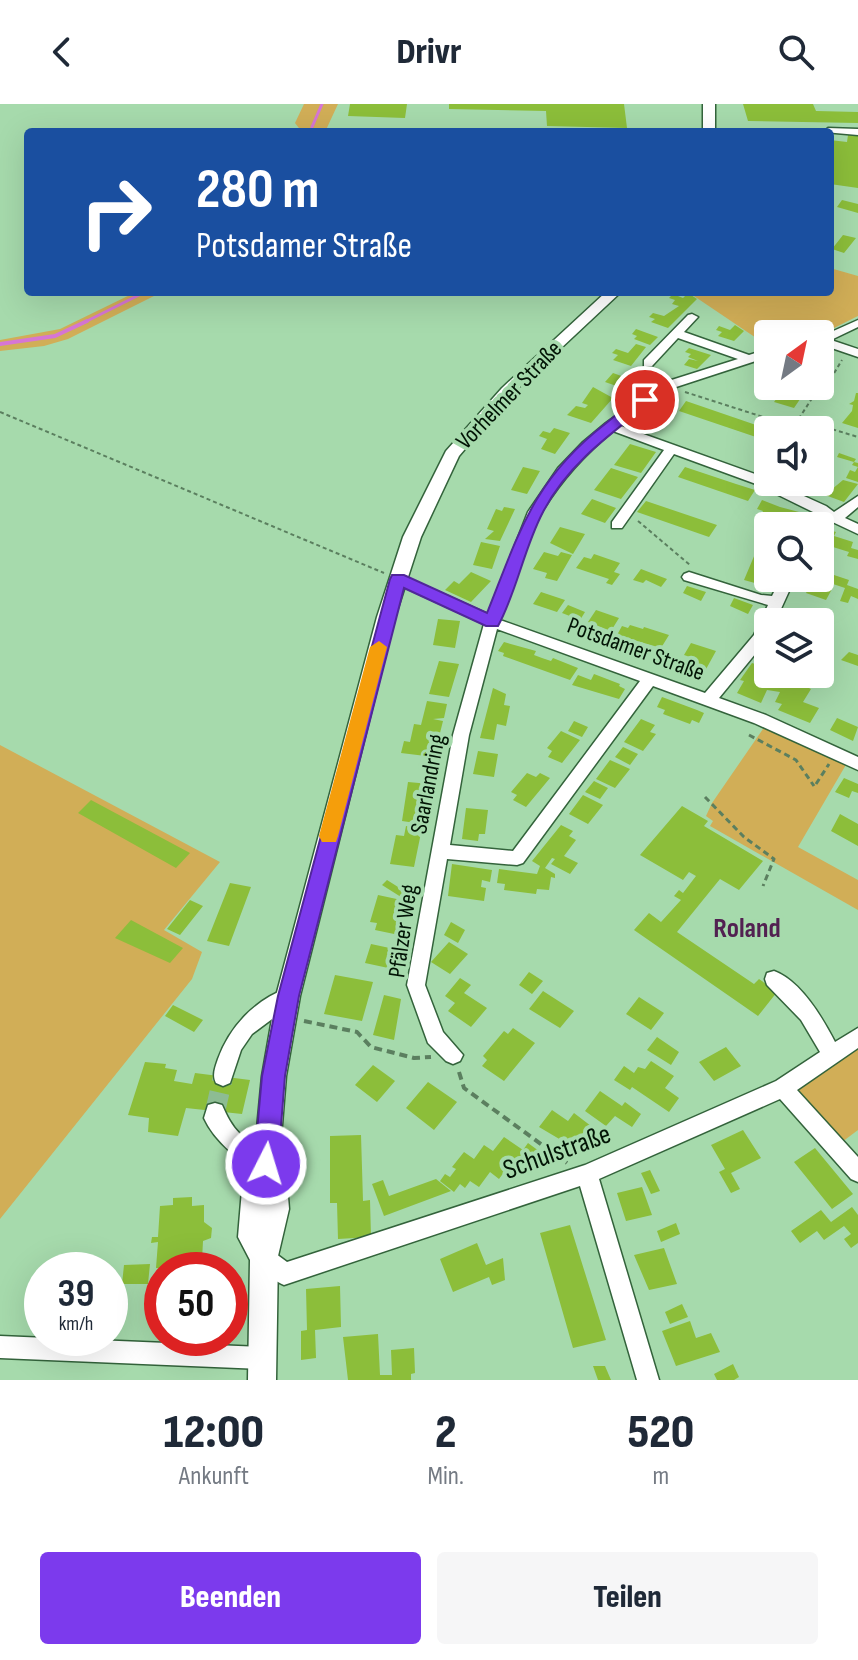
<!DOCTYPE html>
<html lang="de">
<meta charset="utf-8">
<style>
:root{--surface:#fff;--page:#f6f6f7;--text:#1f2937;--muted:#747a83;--accent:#7c3aed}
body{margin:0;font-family:"Sofia Sans Condensed",sans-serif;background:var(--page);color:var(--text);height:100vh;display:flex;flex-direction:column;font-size:30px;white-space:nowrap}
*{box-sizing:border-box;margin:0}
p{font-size:26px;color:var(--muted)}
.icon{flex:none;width:44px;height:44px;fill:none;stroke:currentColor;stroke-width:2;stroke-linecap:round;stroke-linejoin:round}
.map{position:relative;height:1276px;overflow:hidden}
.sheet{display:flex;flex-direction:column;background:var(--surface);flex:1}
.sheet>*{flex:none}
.banner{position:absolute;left:24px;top:24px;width:810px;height:168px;border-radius:8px;box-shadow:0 8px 32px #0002;background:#1a4fa0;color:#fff;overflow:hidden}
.needle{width:52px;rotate:33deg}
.tools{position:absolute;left:754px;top:216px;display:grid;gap:16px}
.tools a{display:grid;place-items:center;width:80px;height:80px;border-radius:8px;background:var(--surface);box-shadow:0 8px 32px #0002;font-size:40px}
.speed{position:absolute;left:24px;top:1148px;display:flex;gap:16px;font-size:40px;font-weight:700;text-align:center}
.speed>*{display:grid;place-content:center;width:104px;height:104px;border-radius:50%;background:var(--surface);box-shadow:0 8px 32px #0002;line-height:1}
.speed small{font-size:20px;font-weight:400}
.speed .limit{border:12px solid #d22;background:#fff;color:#111}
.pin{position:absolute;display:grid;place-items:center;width:68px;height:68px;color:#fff;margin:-34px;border:4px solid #fff;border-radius:50%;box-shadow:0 2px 8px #0007}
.me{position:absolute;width:88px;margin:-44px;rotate:5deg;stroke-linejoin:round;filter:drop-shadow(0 0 6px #0008)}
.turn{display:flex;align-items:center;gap:28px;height:168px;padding:0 40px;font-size:36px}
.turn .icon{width:104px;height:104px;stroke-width:2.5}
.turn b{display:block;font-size:56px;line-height:68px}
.eta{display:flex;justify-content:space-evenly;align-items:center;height:136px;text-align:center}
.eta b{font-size:48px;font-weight:800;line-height:56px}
.cta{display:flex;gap:16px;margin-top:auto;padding:16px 40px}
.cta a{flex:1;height:92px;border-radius:8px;background:var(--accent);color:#fff;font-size:32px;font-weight:800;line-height:92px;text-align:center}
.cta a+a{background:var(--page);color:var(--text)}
header{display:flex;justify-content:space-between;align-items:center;height:104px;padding:0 40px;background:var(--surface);font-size:36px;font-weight:800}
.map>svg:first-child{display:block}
</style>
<header><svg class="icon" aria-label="back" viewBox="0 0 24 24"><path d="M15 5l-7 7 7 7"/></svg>Drivr<svg class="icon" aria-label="search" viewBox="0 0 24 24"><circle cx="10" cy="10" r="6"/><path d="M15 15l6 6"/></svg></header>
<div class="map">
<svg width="858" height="1276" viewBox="0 0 858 1276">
<rect width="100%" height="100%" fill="#a6daac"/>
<path fill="#d1ae57" d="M304,0H338L325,28H302L295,19Z
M830,164L858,172V212L820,231L768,230V242L688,188H830Z
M136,188H162L68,235L44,242L0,247V236L60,225Z
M765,622L847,659L798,743L858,776V806L710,722L713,717L706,712L712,699Z
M0,641L220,758L164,826L202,848L192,875L0,1115Z
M858,939V1026L842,1038L793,984Z"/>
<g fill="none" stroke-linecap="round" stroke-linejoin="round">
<path stroke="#d676d4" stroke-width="3" d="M312,23L322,0
M83,219L145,188"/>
<path stroke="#d676d4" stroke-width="4" d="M0,240L55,232L87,217"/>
</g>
<path fill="#8cbe3a" d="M350,0H407L405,14L348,12Z
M449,0H624L627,24L547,22L546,7L449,5Z
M743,0H813L816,7L858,8V19L748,17Z
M848,31L858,32V84L830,80V36L847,38Z
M842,96L858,100V109L837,103Z
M843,131L856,134L844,149L832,145Z
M688,189L697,195L668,224L651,218L655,215L649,213L653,209L664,212L679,202L672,200L675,196L669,194L673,190L683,194Z
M735,221L744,227L734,237L718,232L722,228L716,226L719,222L730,226Z
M636,225L658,233L650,241L634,235L637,232L632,230Z
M636,240L646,243L631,262L613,256L618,251L612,249L616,245L628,249Z
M689,244L711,251L697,265L684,261L689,255L698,257L688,253L691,250L685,248Z
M613,269L627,274L629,271L641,275L628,286L605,278Z
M786,282H809L794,304L774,298Z
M593,283L613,294L591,319L567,311L576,302L585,304L588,301L582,299Z
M856,289H858V324L842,319L852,307L853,301L849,300L854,297Z
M686,297L768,325V337L679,307Z
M554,324L570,329L555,350L541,345L547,335L539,332L543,327L550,329Z
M630,340L656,348L641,369L614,361Z
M839,349L856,355L854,358L858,359V378L846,374L850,366L855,368L858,363L852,361L854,358L837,353Z
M523,363L540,367L527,390L511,386Z
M685,363L736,380L755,386L748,397L678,373Z
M611,364L638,373L621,395L594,386Z
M843,376L858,380L844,398L825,391Z
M592,395L616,404L605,419L581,410Z
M762,396L780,403L799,408L794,417L776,411L773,415L761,411L763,407L757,405Z
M646,397L717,421L709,433L637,408Z
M504,403L515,405L500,437L485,435L494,427L487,425L496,405L502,407Z
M560,423L585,430L573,450L550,439Z
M820,423L836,428L834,432L853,438L851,444L858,446V455L847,452L849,448L820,439Z
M481,438L500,442L492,465L473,461Z
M760,438L768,440V454H766L759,466L768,469L762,481L744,476Z
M544,448L558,452L561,448L572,451L557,477L545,474L547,469L533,465Z
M594,450L620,459L614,468L620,470L612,481L606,479L609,475L576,464L584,453L591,455Z
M641,465L667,475L661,483L646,476L643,479L633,476Z
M471,468L491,477L471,498L445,486L454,477L459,480Z
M834,471L849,476L847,481L858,485V495L851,492L848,499L840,497L845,484L830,479Z
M812,478L832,485L826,496L806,489Z
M687,482L706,488L701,497L683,489Z
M541,488L565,496L557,508L533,500Z
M734,494L753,501L748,510L730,502Z
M568,501L585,508L580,516L562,509Z
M596,506L619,514L611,527L588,518Z
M814,510L830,516L826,526L820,524V518H810Z
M438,515L460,517L455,544L433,541Z
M630,521L643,525L644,523L669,531L661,544L617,531L622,522L628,524Z
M504,538L536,547L534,551L542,554L551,557L553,554L578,564L570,576L503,552L504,549L498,547Z
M691,539L716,547L705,567L689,561L693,554L684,551Z
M849,548L858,551V562L841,556Z
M439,557L459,560L449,593L429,590Z
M752,559L768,564V570H779L811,585L803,598L819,604L810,619L778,606L782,600L775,598L780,588L767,586L761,599L737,589L744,577L740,576Z
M594,570L620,580L619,582L625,585L619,595L572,581L578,571L591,576Z
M493,584L506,590L504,601L510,602L506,622L497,620L494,636L480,634Z
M662,593L697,606L704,609L699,619L692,616L690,620L663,610L665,606L657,603Z
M427,597L447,600L444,614L433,615L443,617L434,653L401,649L404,637L410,638L414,620L421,621Z
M837,614L858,623L853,637L830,626Z
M641,615L655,621L650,628L656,630L643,647L624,638Z
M574,617L588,623L582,633L568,627Z
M561,627L580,636L562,659L548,653L552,647L547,644Z
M623,643L638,650L630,661L615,653Z
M478,647L498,650L494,673L473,670Z
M610,656L630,665L615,684L596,675Z
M527,669L536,673L540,669L550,674L526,703L513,696L517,691L511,688Z
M844,674L858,680V689L852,687L849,694L835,688Z
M594,677L608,684L600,695L585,688Z
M408,678L430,680L422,720L402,717Z
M583,691L603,701L588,720L569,710Z
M91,696L190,749L176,764L78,709Z
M682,702L708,717L704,722L763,757L739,786L720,775L677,828L754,880L759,875L777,888L758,912L634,826L649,809L661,818L681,796L674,792L679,786L683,789L696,772L689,768L683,776L640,751Z
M466,704L488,706L485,730H479L478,737L462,735Z
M840,710L858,720V742L831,727Z
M561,721L573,727L569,732L576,736L564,752L578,759L570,770L551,760L555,755L552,754L545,764L555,770V774L551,773L549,786L537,785L536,790L504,786L505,780L497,779L499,765L537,770L540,762L532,757Z
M406,722L422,724L414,763L390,760L396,731L404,732Z
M452,760L492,766L490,778L482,776L481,783L486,784L484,797L448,792Z
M387,776L406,788L401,793L382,781Z
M230,779L251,783L229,842L207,837Z
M378,791L406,797L399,831L375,826L377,819L370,818Z
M190,796L203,802L180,831L167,825Z
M131,816L183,844L170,859L115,834Z
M451,818L465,826L458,839L444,831Z
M449,838L468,850L450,870L431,858Z
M371,840L399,846L393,865L365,859Z
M529,868L543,877L532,890L519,881Z
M335,871L373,878L362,917L324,910Z
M460,874L471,881L464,889L487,904L471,923L448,907L455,899L445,892Z
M543,887L574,907L560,924L529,905Z
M384,891L401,895L394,936L373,931Z
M639,893L664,909L651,926L626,910Z
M173,901L203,916L194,928L165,912Z
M513,924L535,939L504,977L482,962L487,956L483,952L504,927L508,930Z
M657,933L679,948L671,961L647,946Z
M726,943L741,962L714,977L699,958Z
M651,957L674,972L665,984L679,994L669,1008L632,983L630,986L614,976L624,962L634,969L638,963L645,965Z
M145,958L166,960L165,964L177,966L174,977L192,980L195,969L250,976L242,1010L186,1004L178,1032L148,1028L149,1014L128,1011Z
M373,961L395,977L377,998L355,981Z
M428,978L457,998L434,1026L406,1004Z
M600,987L622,1002L625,998L641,1010L632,1023L615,1012L606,1022L585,1007Z
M552,1006L568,1017L574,1009L591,1022L578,1034L582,1037L581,1042L568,1055L555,1046L561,1036L539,1023Z
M743,1026L761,1054L731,1069L740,1085L731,1089L719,1068L725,1065L711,1041Z
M361,1031L363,1097L370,1096L371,1133L338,1135L337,1099H330V1032Z
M504,1033L523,1046L528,1039L543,1050L538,1057L531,1052L519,1067L510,1060L499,1075L490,1068L479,1083L470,1077L465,1084L460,1080L454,1088L440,1077L445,1070L450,1073L456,1065L452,1063L464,1048L474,1055L484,1041L493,1047Z
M815,1044L853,1090L832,1105L794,1058Z
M650,1066L660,1087L651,1090L641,1069Z
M436,1075L451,1087L384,1112L372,1080L383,1076L389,1092Z
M642,1083L652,1111L626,1117L617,1089Z
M192,1093V1102L204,1101V1118L212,1124L211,1134L203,1137L202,1156L191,1157V1166L156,1164L158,1138L151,1139L152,1133H158L160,1102L173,1101V1094Z
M852,1103L858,1111V1139L851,1144L844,1135L851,1130L844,1122L824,1136L817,1127L800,1139L791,1127L821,1106L831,1118Z
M676,1119L680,1130L661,1138L657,1127Z
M570,1121L606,1236L573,1244L540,1129Z
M477,1139L486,1161L503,1154L505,1176L492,1181L489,1173L453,1188L440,1155Z
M664,1144L677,1180L649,1186L634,1151Z
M150,1160L148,1180H122L124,1161Z
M340,1182L341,1223L315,1226L316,1254L301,1256V1227L307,1226L306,1185Z
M682,1200L688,1213L670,1220L665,1208Z
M690,1217L696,1234L711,1229L720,1248L676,1262L662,1227Z
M378,1230L380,1271H392L391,1246L414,1244L415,1269L411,1270V1276H348L343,1233Z
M733,1260L739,1273L734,1276H717L714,1270Z
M593,1262H605L611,1276H598Z"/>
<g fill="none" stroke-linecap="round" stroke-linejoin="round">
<path stroke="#8dbc93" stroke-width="20" stroke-dasharray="20 10" stroke-linecap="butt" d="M215,1008L223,973"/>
<g stroke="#33633b" stroke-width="3">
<path id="minor" d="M828,24L858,25V31L824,28Z
M692,210L698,213L684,228L749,251L768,245V253L670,285L621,322L766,374L768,378H773L826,402L834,408L858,392V403L845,414L858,420V430L824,414L820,422H806L813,408L756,380L674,350L622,424H612V418L664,346L613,327C585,350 562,375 543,406C527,434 513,484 500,516L705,589L754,531L768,501L684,476L682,473L684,470L689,468L761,491L772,492L781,474H795L775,518H768V533L765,538L719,594L766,611L858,653V666L754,619L653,582L523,759L517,761L447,755L425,881L443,928L463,951L460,957L453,960L446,957L428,939L407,881L453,631L484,520L393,478L391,475L393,472H403L488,510L528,408L558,364L582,339L606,319L662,279L738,255L678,234L652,262H644V256L688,211ZM497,525L640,577L513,747L450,741L469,631Z
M858,216V223L831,236L858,245V253L820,240V233Z
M774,867C801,877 822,913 835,938L858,924V944L797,986L858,1053V1078L851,1075L780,995L599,1075L659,1276H637L580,1082L284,1181C272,1176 258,1164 253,1152L256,1144L264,1141L287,1158L585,1061L776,977L820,948L801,916L767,881L765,875L767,869Z
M288,884L295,886L297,892L295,898L252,930L241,946L230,979L223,982L216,979C212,971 215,964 218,955C230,922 255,896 288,884Z
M215,999L222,1001C227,1012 231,1021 240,1030C251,1041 270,1045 276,1060L273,1067L266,1070C242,1060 215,1038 204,1014L208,1001Z
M0,1232L262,1243L270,1246L273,1254L270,1262L262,1265L0,1254Z"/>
</g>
<g stroke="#33633b" stroke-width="3">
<path id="major" d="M703,0H715V28H703Z
M606,188H621L512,290L459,352L421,433L395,513L300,892L286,972L279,1058L287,1080L289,1105L278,1152L276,1276H248L250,1156L238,1133L243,1074L254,1056L262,972L276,892L377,513L403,433L446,347L502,284Z"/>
</g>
<path stroke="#5b7f5f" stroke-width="2" stroke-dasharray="4 3" stroke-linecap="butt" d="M820,282L823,277L830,276L842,256
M685,288L785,320L796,319
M0,308L384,469
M818,326L796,319L820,282
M820,327L825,323L858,333
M638,417L690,461"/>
<path stroke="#5b7f5f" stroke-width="3" stroke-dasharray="6 4" stroke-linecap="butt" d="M749,631L796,656L814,682
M816,680L829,660
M705,693L744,733L774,755L763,782"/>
<path stroke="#5b7f5f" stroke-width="4" stroke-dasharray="8 5" stroke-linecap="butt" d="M304,917L357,928L371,943L414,954L431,953
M459,968L464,984L567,1059"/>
<use href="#minor" fill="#fff" fill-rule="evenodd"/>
<use href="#major" fill="#fff" fill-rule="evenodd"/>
</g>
<path fill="#7c3aed" stroke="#51269a" stroke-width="2" d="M645,292L652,296L650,299C609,331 567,361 543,408C524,444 517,487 498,522H486L404,484L299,892L285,972L278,1060L274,1068L266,1071L258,1068L254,1060L262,972L278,892L390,475L392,471H404L487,509C519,429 533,376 605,320C617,311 630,297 645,292Z"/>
<path fill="#f59e0b" d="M379,537L387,543L338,732L336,738H322L319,732L370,543Z"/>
<g text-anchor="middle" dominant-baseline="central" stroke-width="8" stroke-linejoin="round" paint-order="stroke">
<g font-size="24" fill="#021405" stroke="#a6daac">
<text transform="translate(509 291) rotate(-46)">Vorhelmer Straße</text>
<text transform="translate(636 545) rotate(20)">Potsdamer Straße</text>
<text transform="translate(428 680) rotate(-79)">Saarlandring</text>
<text transform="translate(403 827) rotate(-82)">Pfälzer Weg</text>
</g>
<g font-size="28" font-weight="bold" fill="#522151" stroke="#a6daac">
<text x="747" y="824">Roland</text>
</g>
<g font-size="28" fill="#021405" stroke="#a6daac">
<text transform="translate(557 1048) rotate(-20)">Schulstraße</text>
</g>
</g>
</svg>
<div class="tools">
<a><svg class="needle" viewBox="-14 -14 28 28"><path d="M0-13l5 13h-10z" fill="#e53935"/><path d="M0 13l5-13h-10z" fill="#747a83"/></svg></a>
<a><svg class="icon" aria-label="sound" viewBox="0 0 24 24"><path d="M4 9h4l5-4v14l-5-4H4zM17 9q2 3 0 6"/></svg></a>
<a><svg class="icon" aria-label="search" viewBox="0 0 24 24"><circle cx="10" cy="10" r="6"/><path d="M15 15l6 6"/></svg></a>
<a><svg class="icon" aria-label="layers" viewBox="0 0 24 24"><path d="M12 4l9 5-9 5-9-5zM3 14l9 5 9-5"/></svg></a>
</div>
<div class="speed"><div>39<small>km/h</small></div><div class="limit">50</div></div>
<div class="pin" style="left:645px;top:296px;background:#d93025"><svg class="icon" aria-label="arrive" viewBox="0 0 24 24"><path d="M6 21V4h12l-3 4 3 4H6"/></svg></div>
<svg class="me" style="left:266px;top:1060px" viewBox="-20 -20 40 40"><circle r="17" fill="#7c3aed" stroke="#fff" stroke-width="3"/><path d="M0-11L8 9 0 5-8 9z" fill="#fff"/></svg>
<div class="banner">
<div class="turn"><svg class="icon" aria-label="right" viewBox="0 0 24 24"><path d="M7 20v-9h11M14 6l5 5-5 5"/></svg><div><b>280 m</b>Potsdamer Straße</div></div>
</div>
</div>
<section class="sheet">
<div class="eta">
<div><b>12:00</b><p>Ankunft</p></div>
<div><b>2</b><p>Min.</p></div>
<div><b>520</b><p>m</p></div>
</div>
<div class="cta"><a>Beenden</a><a>Teilen</a></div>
</section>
